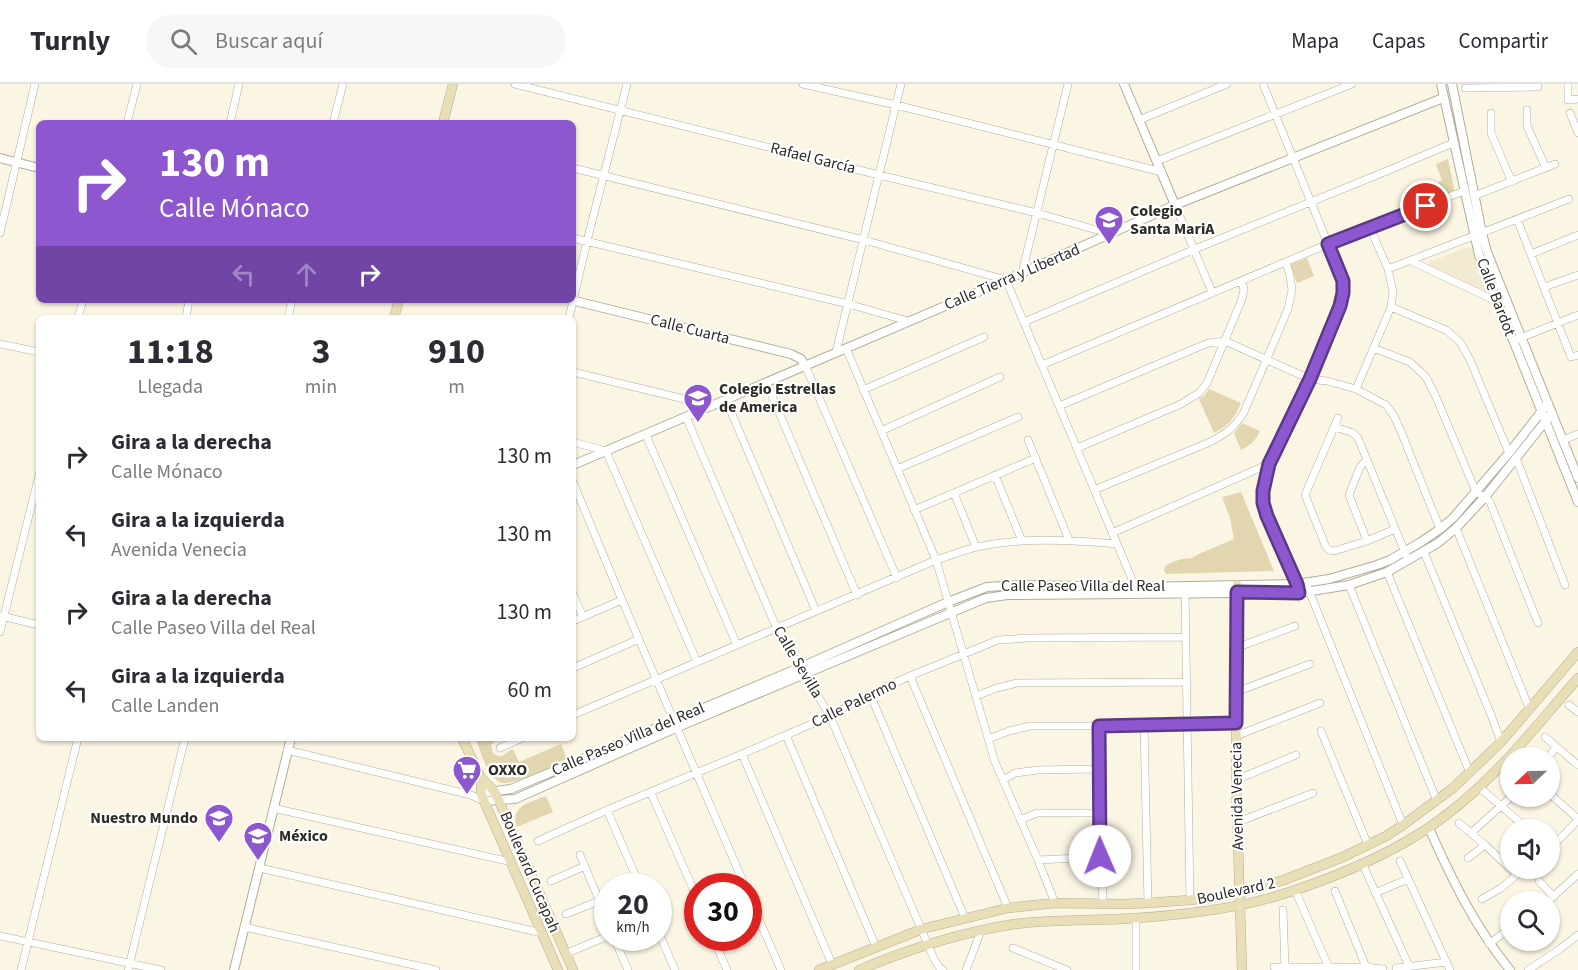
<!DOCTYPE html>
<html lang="es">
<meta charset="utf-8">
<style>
:root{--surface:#fff;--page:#f7f7f7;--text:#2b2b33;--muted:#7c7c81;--line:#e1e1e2}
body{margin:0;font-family:"Source Sans 3",sans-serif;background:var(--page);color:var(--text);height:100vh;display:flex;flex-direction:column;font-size:22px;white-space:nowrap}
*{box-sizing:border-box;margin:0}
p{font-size:20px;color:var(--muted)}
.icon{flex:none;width:33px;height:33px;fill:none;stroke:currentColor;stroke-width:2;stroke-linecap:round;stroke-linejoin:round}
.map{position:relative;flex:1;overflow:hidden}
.sheet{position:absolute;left:36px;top:231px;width:540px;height:426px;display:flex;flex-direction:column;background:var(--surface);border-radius:9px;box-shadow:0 2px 4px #0004}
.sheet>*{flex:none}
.guide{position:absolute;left:36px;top:36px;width:540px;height:183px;border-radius:9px;box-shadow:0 2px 4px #0004;background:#8d57cf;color:#fff;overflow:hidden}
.needle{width:39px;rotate:248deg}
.fabs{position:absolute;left:1500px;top:663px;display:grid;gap:12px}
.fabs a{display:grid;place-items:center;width:60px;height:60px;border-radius:50%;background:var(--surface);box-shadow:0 2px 4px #0004;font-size:30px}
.speed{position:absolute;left:594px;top:789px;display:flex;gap:12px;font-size:30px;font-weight:700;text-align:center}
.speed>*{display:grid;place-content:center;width:78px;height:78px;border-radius:50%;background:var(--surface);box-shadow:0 2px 4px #0004;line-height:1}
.speed small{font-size:15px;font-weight:400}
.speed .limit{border:9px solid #d22;background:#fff;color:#111}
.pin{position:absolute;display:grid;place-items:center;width:51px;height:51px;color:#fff;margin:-26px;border:3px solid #fff;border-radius:50%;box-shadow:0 2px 6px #0007}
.me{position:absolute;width:66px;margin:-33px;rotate:359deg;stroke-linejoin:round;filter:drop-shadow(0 0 4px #0008)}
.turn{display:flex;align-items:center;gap:21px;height:126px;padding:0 24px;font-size:27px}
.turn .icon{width:78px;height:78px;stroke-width:2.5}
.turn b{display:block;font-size:42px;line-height:51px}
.lanes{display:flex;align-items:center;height:57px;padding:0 24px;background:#0003;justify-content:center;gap:30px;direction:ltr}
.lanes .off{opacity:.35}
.eta{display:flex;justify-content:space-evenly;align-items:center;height:102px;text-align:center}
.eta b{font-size:36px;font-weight:700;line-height:42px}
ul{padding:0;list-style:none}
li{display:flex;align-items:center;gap:18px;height:78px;padding:0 24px}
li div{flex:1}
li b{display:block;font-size:22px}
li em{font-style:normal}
header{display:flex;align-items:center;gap:36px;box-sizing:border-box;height:84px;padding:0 30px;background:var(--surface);border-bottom:2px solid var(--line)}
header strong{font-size:28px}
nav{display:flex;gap:33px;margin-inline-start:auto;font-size:21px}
.search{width:420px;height:54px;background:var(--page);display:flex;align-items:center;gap:15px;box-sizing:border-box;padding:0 21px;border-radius:33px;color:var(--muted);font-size:22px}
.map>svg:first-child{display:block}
</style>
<header>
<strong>Turnly</strong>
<div class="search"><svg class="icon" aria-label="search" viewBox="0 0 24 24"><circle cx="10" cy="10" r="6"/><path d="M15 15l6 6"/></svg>Buscar aquí</div>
<nav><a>Mapa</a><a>Capas</a><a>Compartir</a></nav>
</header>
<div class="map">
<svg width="1578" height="886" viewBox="0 0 1578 886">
<rect width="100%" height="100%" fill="#fbf5e3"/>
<path fill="#f3ebd1" d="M1468,163L1472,164L1474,166L1490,206V210L1488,211L1426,182L1429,178Z"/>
<path fill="#e2d6b1" d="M1448,75L1455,109L1444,114L1438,99L1442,96L1436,80Z
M1307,174L1314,192L1297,199L1290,181Z
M1209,305L1241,319C1235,333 1229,342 1214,349L1199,315L1204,312Z
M1242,339L1260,347C1256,356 1250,362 1241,366L1234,349Z
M1241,408L1274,487L1166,490L1164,486L1166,481L1181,475L1192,474L1199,470L1234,455L1230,434L1222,413Z
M475,654H499L495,656L491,661L493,669C503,677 505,668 513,665L519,678L561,660L567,675C554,681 518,699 505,699C501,699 500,699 497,696C485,687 481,667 475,654Z
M546,712L553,728L517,743C509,722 531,718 546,712Z"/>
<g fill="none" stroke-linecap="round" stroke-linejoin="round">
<g stroke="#b3ad9c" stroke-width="8">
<path id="minor" d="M515,0L879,91L1037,129L1111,150
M803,0L896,21L1162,88
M1263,0L1343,197C1344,220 1333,240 1324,262C1311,293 1296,323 1282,354C1272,374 1260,396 1263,419C1267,449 1290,475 1298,504
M1568,0V16L1578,15
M1465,4L1538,3
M1527,26V42L1546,84
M1491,29V49L1512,98
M1570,29L1578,49
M1139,36L1227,0
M127,39L137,0
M230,39L239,0
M333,39L343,0
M1157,77L1352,0
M573,84L864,156L1006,196L1136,505
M1474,112L1555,80
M1175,121L1212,208
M1517,135L1571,273L1578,271
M0,149L35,0
M573,154L848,220L908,237
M1531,170L1578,151
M1411,177L1496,217
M1388,185L1569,115
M1022,189L1068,0
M1544,204L1547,202L1578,191
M1391,223L1446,246L1460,258L1470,276L1509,369
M78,234L83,216
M186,234L189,216
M288,234L292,216
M569,234L587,157L627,0
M1024,238L1195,165L1382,89L1453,59
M1518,255L1578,231
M0,260L39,268
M846,264L936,476L995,678L1038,776L1055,819
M1373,264L1410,278L1426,293L1436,313L1476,408L1485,413L1490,418L1538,539
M836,268L901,0
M805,281L897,494
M1042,281L1328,160L1464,107
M573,288L713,322
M766,298L857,511
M1356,305L1391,223L1393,208L1388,185L1370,144
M863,306L984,253
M726,316L816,527
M1059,322L1208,259L1225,257L1310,295L1327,297L1356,305L1386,321L1394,332L1400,345L1440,445
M686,333L777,545L830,632L934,875L939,883L943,886
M1338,334L1305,411L1326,463L1329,466L1334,467L1367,457L1395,445
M1335,343L1353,349L1358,354L1406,471
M881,347L1000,293
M646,351L737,561
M1028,356L1069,456
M1563,356L1578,350
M573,358L606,367L697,578
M1077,364L1181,320L1199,309L1207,299L1242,215L1244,205L1241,197
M1516,374L1565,501
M1367,375L1360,383L1349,411L1367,457
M897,385L1018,333
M995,391L1022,457
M573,398L622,516L745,802
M1094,406L1210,358C1227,349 1234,344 1244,328L1288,225L1292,206L1290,192L1286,178
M954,409L976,463
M914,426L1036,374
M1456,444L1530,626
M1112,449L1269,380
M1424,468L1491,631L1501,658
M1387,488L1470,689
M1349,501L1437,717
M1308,504L1403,741
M1185,507L1190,816
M573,510L583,533
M1,532L39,541
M573,537L622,516
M0,548L39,391
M1236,564L1295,542
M573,584L639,555
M910,592L1008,824
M1236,608L1310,580
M870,610L965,834
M976,612L997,604L1017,599L1187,598
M1569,621L1578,628
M573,631L936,476C950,472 963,466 977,463C1022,453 1071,456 1117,460
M1144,641L1148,819
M1099,642L1098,685L1103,820
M1321,647L1368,761
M786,651L876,863
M1236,652L1320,619
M1545,653L1578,681
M988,655L1009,647L1030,642H1099L1236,639
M500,664L522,654
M287,666L471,711L484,717
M742,670L832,880
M1548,674L1556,663
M1003,696L1015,689L1038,686L1098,685
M1236,696L1296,671
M1479,703L1529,746
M651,709L698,816
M1550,710L1578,735
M273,724L511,778
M607,726L640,802
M1020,736L1037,729H1099
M1238,738L1313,709
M1459,739L1485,761L1517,791
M1471,749L1512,712
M538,757L607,726L742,670L830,632L870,610L910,592L998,556L1028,554L1186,553
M1550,765L1578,736
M580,771L608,837
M1468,774L1485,761
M1038,776L1100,773
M1400,777L1450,886
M1363,781L1409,882
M260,784L542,849
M551,797L585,782
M1539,797L1554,813
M1295,806L1329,884
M1335,807L1366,883
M1375,809L1408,795
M748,810L781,886
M1482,815L1501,804L1525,784
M1547,818L1578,790
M1283,826L1285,884
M566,830L599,817
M244,843L436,886
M658,847L675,886
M0,852L161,886
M614,854L628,886
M713,854L727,886
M1489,860L1510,844
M1013,864L1067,886
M565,870L608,852
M1274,883H1366L1383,885
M1396,884L1447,878
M21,886L78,654
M128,886L185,654
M966,886L981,847
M1136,886V834
M1528,886L1560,865L1578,851"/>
</g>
<g stroke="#b3ad9c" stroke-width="10">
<path id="tertiary" d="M1124,0L1175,121
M1441,0L1479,171L1578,418
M1452,0L1482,149L1487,168L1578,394
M0,74L39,84
M571,216L791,270L801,275L805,281
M573,381L1006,196L1175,121L1443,14
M481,709L511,705L801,583L948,518L987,503L1017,501L1135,503L1297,500L1329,495L1377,481L1390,476L1421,458L1440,445L1453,434L1509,369L1548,319
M484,717L515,715L678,643L986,514L1007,511L1237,509H1299L1349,501L1387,488L1438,459L1456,444L1485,413L1552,329
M1429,744C1451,794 1475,843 1510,886
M234,886L291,654"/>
</g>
<g stroke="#b3ad9c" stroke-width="10">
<path id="secondary" d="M443,39L453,0
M394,234L399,216
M1237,501L1236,696L1242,886
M462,654L481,694L495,708L573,886
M481,694V709L484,717L558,886
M819,886L922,845L1008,824L1055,819L1123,820L1148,819L1190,816L1240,809L1284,796L1343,773L1386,752L1403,741L1453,704L1501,658L1578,568
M859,886C909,865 962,848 1015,840C1056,835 1097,837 1137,834C1178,831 1219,827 1258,817C1276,813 1293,807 1310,801C1360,783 1409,761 1450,728C1499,690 1538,640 1578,594"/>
</g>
<use href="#minor" stroke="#fff" stroke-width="7"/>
<use href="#tertiary" stroke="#fff" stroke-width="8"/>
<use href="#secondary" stroke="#e9dfb7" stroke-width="9"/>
</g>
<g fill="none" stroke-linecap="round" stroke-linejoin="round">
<g stroke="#5c3987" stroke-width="15">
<path id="route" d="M1100,772L1099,642L1236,639L1237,508L1299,509L1297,500L1267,432L1263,419V407L1269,380L1310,295L1340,222L1343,209V197L1328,160L1426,122"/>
</g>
<use href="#route" stroke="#8d57cf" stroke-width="10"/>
</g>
<defs>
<g id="school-pin" transform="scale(1.5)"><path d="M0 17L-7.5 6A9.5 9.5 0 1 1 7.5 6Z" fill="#8d57cf" stroke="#fff"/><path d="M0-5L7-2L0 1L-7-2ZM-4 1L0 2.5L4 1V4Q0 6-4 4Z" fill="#fff"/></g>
<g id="supermarket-pin" transform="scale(1.5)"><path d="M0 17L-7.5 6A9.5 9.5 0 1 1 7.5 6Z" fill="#8d57cf" stroke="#fff"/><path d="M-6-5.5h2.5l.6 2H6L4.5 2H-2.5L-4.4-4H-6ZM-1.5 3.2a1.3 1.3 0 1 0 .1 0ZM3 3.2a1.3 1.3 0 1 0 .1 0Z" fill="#fff"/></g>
</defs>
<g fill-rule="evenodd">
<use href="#school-pin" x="1109" y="136"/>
<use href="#school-pin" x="698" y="314"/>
<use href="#supermarket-pin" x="467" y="686"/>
<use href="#school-pin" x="219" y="734"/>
<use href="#school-pin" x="258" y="752"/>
</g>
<g text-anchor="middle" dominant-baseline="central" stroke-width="4.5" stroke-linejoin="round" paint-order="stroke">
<g font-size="16" fill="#2e2b25" stroke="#fff">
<text transform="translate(813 74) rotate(14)">Rafael García</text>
<text transform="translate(1012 193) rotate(-23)">Calle Tierra y Libertad</text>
<text transform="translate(1496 213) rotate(69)">Calle Bardot</text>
<text transform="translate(690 245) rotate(14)">Calle Cuarta</text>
<text x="1083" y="502">Calle Paseo Villa del Real</text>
<text transform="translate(798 578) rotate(59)">Calle Sevilla</text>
<text transform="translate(854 619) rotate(-26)">Calle Palermo</text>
<text transform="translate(628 655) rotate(-23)">Calle Paseo Villa del Real</text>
<text transform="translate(1237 712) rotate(-91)">Avenida Venecia</text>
<text transform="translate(530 788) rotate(67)">Boulevard Cucapah</text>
<text transform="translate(1236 807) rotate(-12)">Boulevard 2</text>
</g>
<g font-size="16" font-weight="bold" fill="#2e2b25" stroke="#fff" text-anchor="start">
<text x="1130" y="127">Colegio<tspan x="1130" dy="18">Santa MariA</tspan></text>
<text x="719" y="305">Colegio Estrellas<tspan x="719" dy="18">de America</tspan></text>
<text x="488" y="686">OXXO</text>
<text x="198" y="734" text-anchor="end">Nuestro Mundo</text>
<text x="279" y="752">México</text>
</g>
</g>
</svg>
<div class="fabs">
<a><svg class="needle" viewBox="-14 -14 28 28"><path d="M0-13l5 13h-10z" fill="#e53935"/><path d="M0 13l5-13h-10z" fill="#7c7c81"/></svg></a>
<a><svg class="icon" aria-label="sound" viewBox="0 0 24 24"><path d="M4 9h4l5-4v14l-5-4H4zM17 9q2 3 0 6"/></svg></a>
<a><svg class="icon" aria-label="search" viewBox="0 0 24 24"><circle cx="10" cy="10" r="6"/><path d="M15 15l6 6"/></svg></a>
</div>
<div class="speed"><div>20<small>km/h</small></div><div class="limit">30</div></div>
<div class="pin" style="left:1426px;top:122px;background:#d93025"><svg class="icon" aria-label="arrive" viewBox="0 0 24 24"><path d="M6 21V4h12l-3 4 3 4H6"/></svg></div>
<svg class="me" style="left:1100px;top:772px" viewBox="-20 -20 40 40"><circle r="19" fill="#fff"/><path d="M0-13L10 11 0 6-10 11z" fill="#8d57cf"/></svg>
<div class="guide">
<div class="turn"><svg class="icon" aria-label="right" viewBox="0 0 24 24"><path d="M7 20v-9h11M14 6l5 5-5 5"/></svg><div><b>130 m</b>Calle Mónaco</div></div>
<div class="lanes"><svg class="icon off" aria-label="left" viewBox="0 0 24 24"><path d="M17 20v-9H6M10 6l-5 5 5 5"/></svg><svg class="icon off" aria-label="ahead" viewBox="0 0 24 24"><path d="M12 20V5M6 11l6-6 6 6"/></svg><svg class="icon" aria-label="right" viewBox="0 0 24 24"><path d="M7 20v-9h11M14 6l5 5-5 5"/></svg></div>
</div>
<section class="sheet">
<div class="eta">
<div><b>11:18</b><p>Llegada</p></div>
<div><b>3</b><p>min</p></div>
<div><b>910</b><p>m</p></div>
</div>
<ul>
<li><svg class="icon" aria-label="right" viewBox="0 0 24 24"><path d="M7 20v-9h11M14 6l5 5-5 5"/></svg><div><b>Gira a la derecha</b><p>Calle Mónaco</p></div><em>130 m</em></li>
<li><svg class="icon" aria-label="left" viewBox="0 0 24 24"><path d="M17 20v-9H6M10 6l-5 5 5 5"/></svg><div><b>Gira a la izquierda</b><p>Avenida Venecia</p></div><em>130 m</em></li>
<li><svg class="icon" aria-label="right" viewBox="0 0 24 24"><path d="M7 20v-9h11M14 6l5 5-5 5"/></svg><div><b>Gira a la derecha</b><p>Calle Paseo Villa del Real</p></div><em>130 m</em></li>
<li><svg class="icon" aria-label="left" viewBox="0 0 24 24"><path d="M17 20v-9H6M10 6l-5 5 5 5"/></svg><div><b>Gira a la izquierda</b><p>Calle Landen</p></div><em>60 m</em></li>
</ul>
</section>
</div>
